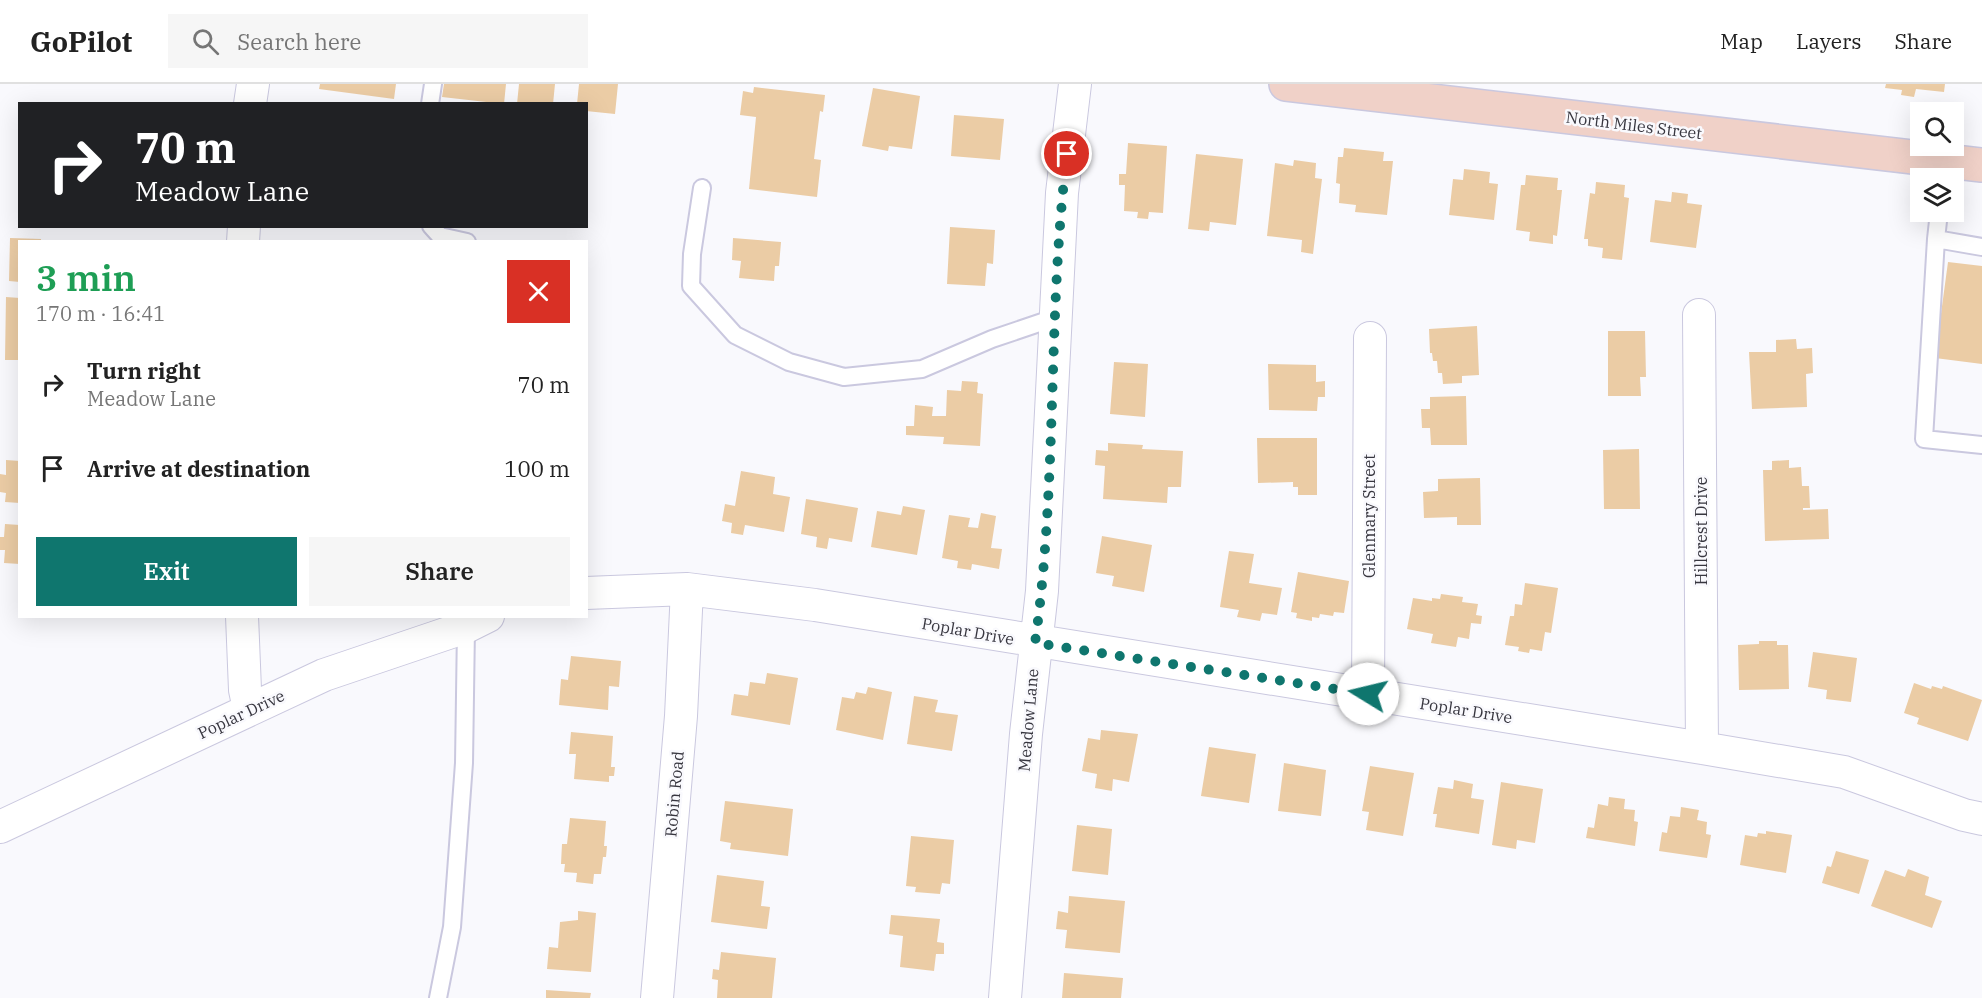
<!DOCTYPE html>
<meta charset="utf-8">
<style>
:root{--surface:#fff;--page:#f6f6f6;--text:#222;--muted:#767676;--line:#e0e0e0;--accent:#0f766e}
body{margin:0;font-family:"IBM Plex Serif",serif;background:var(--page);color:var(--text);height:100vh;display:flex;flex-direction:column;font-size:22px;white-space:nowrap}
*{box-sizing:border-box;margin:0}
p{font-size:20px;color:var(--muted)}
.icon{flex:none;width:33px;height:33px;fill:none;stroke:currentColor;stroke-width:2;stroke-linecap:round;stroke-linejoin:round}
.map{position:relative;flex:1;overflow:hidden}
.sheet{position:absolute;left:18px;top:156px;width:570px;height:378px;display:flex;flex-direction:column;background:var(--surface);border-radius:0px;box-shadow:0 6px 24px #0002}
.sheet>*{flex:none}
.guide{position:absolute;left:18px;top:18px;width:570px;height:126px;border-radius:0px;box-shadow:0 6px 24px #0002;background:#202124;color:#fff;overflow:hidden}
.controls{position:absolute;left:1910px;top:18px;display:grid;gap:12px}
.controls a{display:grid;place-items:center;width:54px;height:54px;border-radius:0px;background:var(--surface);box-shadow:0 6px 24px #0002;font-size:30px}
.pin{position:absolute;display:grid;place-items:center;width:51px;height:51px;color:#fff;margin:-26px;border:3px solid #fff;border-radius:50%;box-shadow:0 2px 6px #0007}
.me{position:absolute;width:66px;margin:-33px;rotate:279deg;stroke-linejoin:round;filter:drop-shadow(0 0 4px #0008)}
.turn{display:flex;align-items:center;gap:21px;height:126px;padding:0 18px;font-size:27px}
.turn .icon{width:78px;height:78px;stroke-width:2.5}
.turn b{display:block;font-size:42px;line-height:51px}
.round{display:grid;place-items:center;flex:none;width:63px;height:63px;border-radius:0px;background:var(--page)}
.summary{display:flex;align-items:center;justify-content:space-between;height:102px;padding:0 18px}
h1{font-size:36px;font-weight:600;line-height:45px;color:#1e9e55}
.primary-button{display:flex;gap:12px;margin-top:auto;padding:12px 18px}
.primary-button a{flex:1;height:69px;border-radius:0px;background:var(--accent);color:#fff;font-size:24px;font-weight:600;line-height:69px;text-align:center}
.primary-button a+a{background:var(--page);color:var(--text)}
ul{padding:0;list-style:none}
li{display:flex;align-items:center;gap:18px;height:84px;padding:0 18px}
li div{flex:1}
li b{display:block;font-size:22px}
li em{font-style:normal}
header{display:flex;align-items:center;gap:36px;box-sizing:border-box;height:84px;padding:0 30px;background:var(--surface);border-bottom:2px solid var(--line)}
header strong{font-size:28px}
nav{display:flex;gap:33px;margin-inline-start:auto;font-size:21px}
.search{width:420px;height:54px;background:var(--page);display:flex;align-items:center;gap:15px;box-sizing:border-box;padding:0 21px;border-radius:0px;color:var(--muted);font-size:22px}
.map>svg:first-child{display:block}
</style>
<header>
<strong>GoPilot</strong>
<div class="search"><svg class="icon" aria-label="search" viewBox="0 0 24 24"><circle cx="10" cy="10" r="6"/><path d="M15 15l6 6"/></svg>Search here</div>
<nav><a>Map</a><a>Layers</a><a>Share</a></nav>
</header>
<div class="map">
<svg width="1982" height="914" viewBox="0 0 1982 914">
<rect width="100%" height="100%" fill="#f9f9fd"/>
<path fill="#ebcca5" d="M320,0H396L394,15L319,5Z
M444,0H506L504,20L442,13Z
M519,0H555L553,20H517Z
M579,0H618L615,30L586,27V20H577Z
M1886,0H1945L1944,8L1916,5L1914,13L1901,11L1902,6L1885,4Z
M754,3L825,11L823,28L820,27L814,75L821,76L817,113L749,105L756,33L740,31L743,7L753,9Z
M873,4L920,12L912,65L889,62L888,67L862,62Z
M954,31L1004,35L1000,76L951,72Z
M1128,59L1167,62L1163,129L1149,128L1148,135L1137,134L1138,128L1124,127L1125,101H1119V90H1126Z
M1344,64L1384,68L1383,77H1393L1387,131L1355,128L1356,121L1339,119L1340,100L1336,99L1338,73H1343Z
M1196,70L1243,75L1236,141L1210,138L1209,147L1188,145Z
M1294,76L1316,79L1315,94L1322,95L1313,170L1301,168L1302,156L1267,152L1275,79L1293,82Z
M1464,85L1490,88L1489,99L1498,100L1494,136L1449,131L1453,95L1463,96Z
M1526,91L1558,94L1557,106H1562L1557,152L1553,151V160L1529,157L1530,148L1516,146L1521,101H1525Z
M1596,98L1625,101L1624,113L1629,114L1622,176L1602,174L1603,164L1588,162V155H1584L1590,109L1595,110Z
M1672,108L1688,110L1687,119L1702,121L1696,164L1650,158L1655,116L1671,118Z
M950,143L995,146L993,180L987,179L985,202L947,200Z
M10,154L41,155V158H20V198L9,197Z
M733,154L781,158L779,182H775L774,197L739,194L741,177L732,176Z
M1948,178L1982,182V280L1935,274Z
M6,213L20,214V276H5Z
M1477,242L1479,291L1462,292V299L1443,300L1442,289H1438L1437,277H1433L1432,269H1430L1429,245Z
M1608,247H1645L1646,293H1640L1641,312H1608Z
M1796,255L1797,265L1812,264L1813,289L1806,290L1807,323L1752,325L1749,268H1776V256Z
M1114,278L1148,280L1145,333L1110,330Z
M1268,280L1316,281V298L1325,297V313H1318L1317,327L1269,326Z
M962,297L978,298L977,309L983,310L980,362L943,360L944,353L906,351V342H914L915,321L933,323L932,332H946L947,306L961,307Z
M1466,312L1467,361H1431L1430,344H1422L1421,325H1430V313Z
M1257,354H1317V411H1298V403H1293V398L1258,399Z
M1108,359L1143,361L1142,365L1183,367L1181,403H1168L1167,419L1103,415L1105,382L1095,381L1096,366L1108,367Z
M1639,365L1640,425H1604L1603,366Z
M6,376L20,377V419L5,418L6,409L0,408V390L6,391Z
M1789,376V384L1801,383L1802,402H1809L1810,424H1803V426L1828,425L1829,455L1765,457L1763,386H1772V377Z
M741,387L775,393L773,410L790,413L784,448L745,441L743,451L731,449L732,439L722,437L725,420L735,422Z
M1480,394L1481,441H1457V433L1424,434L1423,408L1438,407V395Z
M806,415L858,424L852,458L829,454L827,465L816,463L817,453L801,450Z
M903,422L925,426L917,471L871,463L877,427L901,431Z
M981,429L996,432L991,464L1002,465L999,485L972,480L971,486L957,484L958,477L942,474L949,431L970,434L968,443L978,444Z
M5,440L20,441V480L4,479L5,466H0V453H4Z
M1102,452L1152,461L1144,508L1112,502L1114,492L1096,489Z
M1229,467L1254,470L1249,499L1282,504L1277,531L1262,529L1260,537L1237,533L1239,526L1220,523Z
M1298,488L1349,497L1344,529L1334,528L1333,532L1320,530L1319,534L1312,533V537L1296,534L1297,529L1291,528Z
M1525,499L1558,504L1551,549L1545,548L1542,567L1530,565L1529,569L1518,567L1519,563L1505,561L1510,532H1514L1515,520L1522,521Z
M1441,510L1463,513L1462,518L1478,520L1476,531L1482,532L1481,540L1471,539L1469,555L1458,553L1456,563L1431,559L1433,550L1407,545L1413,514L1432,517V514L1440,515Z
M1759,557H1777V561H1788L1789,605L1739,606L1738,561L1759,560Z
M1813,568L1857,574L1851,618L1826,615L1827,606L1808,603Z
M571,572L621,577L619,603L609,602L608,626L559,621L561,595L568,596Z
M767,589L798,594L790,641L731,631L734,610L748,612L750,598L765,600Z
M1914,599L1931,605L1932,602L1942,605L1943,602L1982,616L1968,657L1917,640L1919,634L1904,629Z
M868,603L892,608L883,656L836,646L842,613L854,615L856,608L866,610Z
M914,612L938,616L935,628L958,631L952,667L907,660Z
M1101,646L1138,650L1129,698L1113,695L1112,707L1095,704L1097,690L1082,687L1088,654L1100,656Z
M571,648L613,652L611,683H615L614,692H609V698L574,695L576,670H569Z
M1209,663L1256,670L1249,719L1201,712Z
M1284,679L1326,686L1321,732L1278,727Z
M1370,682L1414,689L1403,752L1366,746L1369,728L1362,727Z
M1454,696L1473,700L1471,714L1484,716L1479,750L1435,743L1437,730H1433L1438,703L1453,705Z
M1501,698L1543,705L1535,759L1517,756L1516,765L1492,761Z
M1609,713L1625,715L1624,725L1635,726L1634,737L1638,738L1635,762L1586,754L1588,743L1594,744L1598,720L1608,722Z
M725,717L793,725L788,772L730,765L731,759L720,757Z
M1681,723L1699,726L1697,736L1707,738L1706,750L1711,751L1707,774L1659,767L1662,748L1667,749L1670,732L1680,733Z
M570,734L606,737L604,762H607L606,773H603L601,790H594L593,800L576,798L577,789L564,788L565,780H561L562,760H567Z
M1077,741L1112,745L1108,791L1072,787Z
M1766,747L1792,751L1786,789L1740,781L1745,751L1757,753L1758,749L1766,750Z
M911,752L954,756L950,800L942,799L940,810L915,808L916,803L906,802Z
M1836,767L1869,776L1859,810L1822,799L1827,782L1831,783Z
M1908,785L1929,793L1925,811L1942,817L1932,844L1871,822L1885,786L1905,793Z
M717,791L764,797L761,822L770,823L767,845L711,838Z
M1069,812L1125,817L1120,869L1065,864L1067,846L1056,845L1058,827L1068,829Z
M578,827L596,829L591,888L547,885L549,863L558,864L560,838L578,836Z
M891,831L940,835L937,858L944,859V870H936L934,887L900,883L903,852L889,850Z
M721,868L776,874L772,914H717L718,896L712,895L713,885L719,886Z
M1064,889L1123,894L1121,914H1062Z
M546,906L591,909L590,914H546Z"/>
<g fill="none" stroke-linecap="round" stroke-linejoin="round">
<g stroke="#cac8df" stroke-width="20">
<path id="service" d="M430,20L433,0
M702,104L692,170L691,202L735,251L789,278L844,293L922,285L992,255L1054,234
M431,142L440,152L467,158
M1936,155L1939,128
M1982,163L1936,155L1924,355L1982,361
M438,914L452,843L464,679L466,543"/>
</g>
<g stroke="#cac8df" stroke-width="34">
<path id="minor" d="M250,20L253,0
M243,158L244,142
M1699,231L1702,664
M586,509L687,505L815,521L1702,664L1844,688L1964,731L1982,735
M242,532L245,606L249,625
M1368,610L1370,254
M0,743L324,591L466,543L488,532
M657,914L681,632L687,505
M1005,914L1026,650L1042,507L1062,109L1075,0"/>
</g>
<g stroke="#cac8df" stroke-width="36">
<path id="secondary" d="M1286,0L1982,81"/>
</g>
<use href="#service" stroke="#fff" stroke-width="16"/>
<use href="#minor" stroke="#fff" stroke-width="32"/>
<use href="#secondary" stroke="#f0d1c8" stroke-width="33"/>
</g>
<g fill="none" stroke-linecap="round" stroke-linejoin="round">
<path stroke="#0f766e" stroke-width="10" stroke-dasharray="0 18" d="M1067,70C1047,232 1058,397 1035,559L1368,610"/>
</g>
<g text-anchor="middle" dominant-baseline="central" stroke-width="5" stroke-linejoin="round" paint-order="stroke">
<g font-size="16" fill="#37363f" stroke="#f9f9fd">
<text transform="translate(1634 41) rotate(7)">North Miles Street</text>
<text transform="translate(1369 432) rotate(-90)">Glenmary Street</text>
<text transform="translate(1701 447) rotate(-90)">Hillcrest Drive</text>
<text transform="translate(968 547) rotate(10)">Poplar Drive</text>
<text transform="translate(1466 626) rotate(9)">Poplar Drive</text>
<text transform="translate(241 630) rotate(-25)">Poplar Drive</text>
<text transform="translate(1028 636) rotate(-85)">Meadow Lane</text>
<text transform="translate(674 710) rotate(-85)">Robin Road</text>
</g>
</g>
</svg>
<div class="controls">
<a><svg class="icon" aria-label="search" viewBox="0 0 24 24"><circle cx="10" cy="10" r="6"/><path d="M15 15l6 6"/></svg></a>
<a><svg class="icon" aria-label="layers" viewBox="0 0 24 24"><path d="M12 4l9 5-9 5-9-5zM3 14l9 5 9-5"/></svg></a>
</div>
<div class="pin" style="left:1067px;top:70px;background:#d93025"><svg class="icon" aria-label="arrive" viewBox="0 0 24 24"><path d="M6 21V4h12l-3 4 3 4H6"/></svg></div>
<svg class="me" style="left:1368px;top:610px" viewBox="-20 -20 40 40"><circle r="19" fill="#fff"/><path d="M0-13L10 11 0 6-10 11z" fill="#0f766e"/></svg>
<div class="guide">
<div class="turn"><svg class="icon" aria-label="right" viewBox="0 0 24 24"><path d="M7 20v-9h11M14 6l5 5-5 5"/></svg><div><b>70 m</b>Meadow Lane</div></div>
</div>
<section class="sheet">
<div class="summary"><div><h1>3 min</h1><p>170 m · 16:41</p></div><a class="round" style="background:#d93025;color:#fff"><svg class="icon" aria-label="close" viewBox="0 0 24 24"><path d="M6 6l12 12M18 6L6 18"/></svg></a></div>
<ul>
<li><svg class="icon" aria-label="right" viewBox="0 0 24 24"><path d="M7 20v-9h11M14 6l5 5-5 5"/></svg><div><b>Turn right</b><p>Meadow Lane</p></div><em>70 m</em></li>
<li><svg class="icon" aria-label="arrive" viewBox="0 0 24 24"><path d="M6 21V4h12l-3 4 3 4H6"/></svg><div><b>Arrive at destination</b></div><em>100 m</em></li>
</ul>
<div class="primary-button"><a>Exit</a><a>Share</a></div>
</section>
</div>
